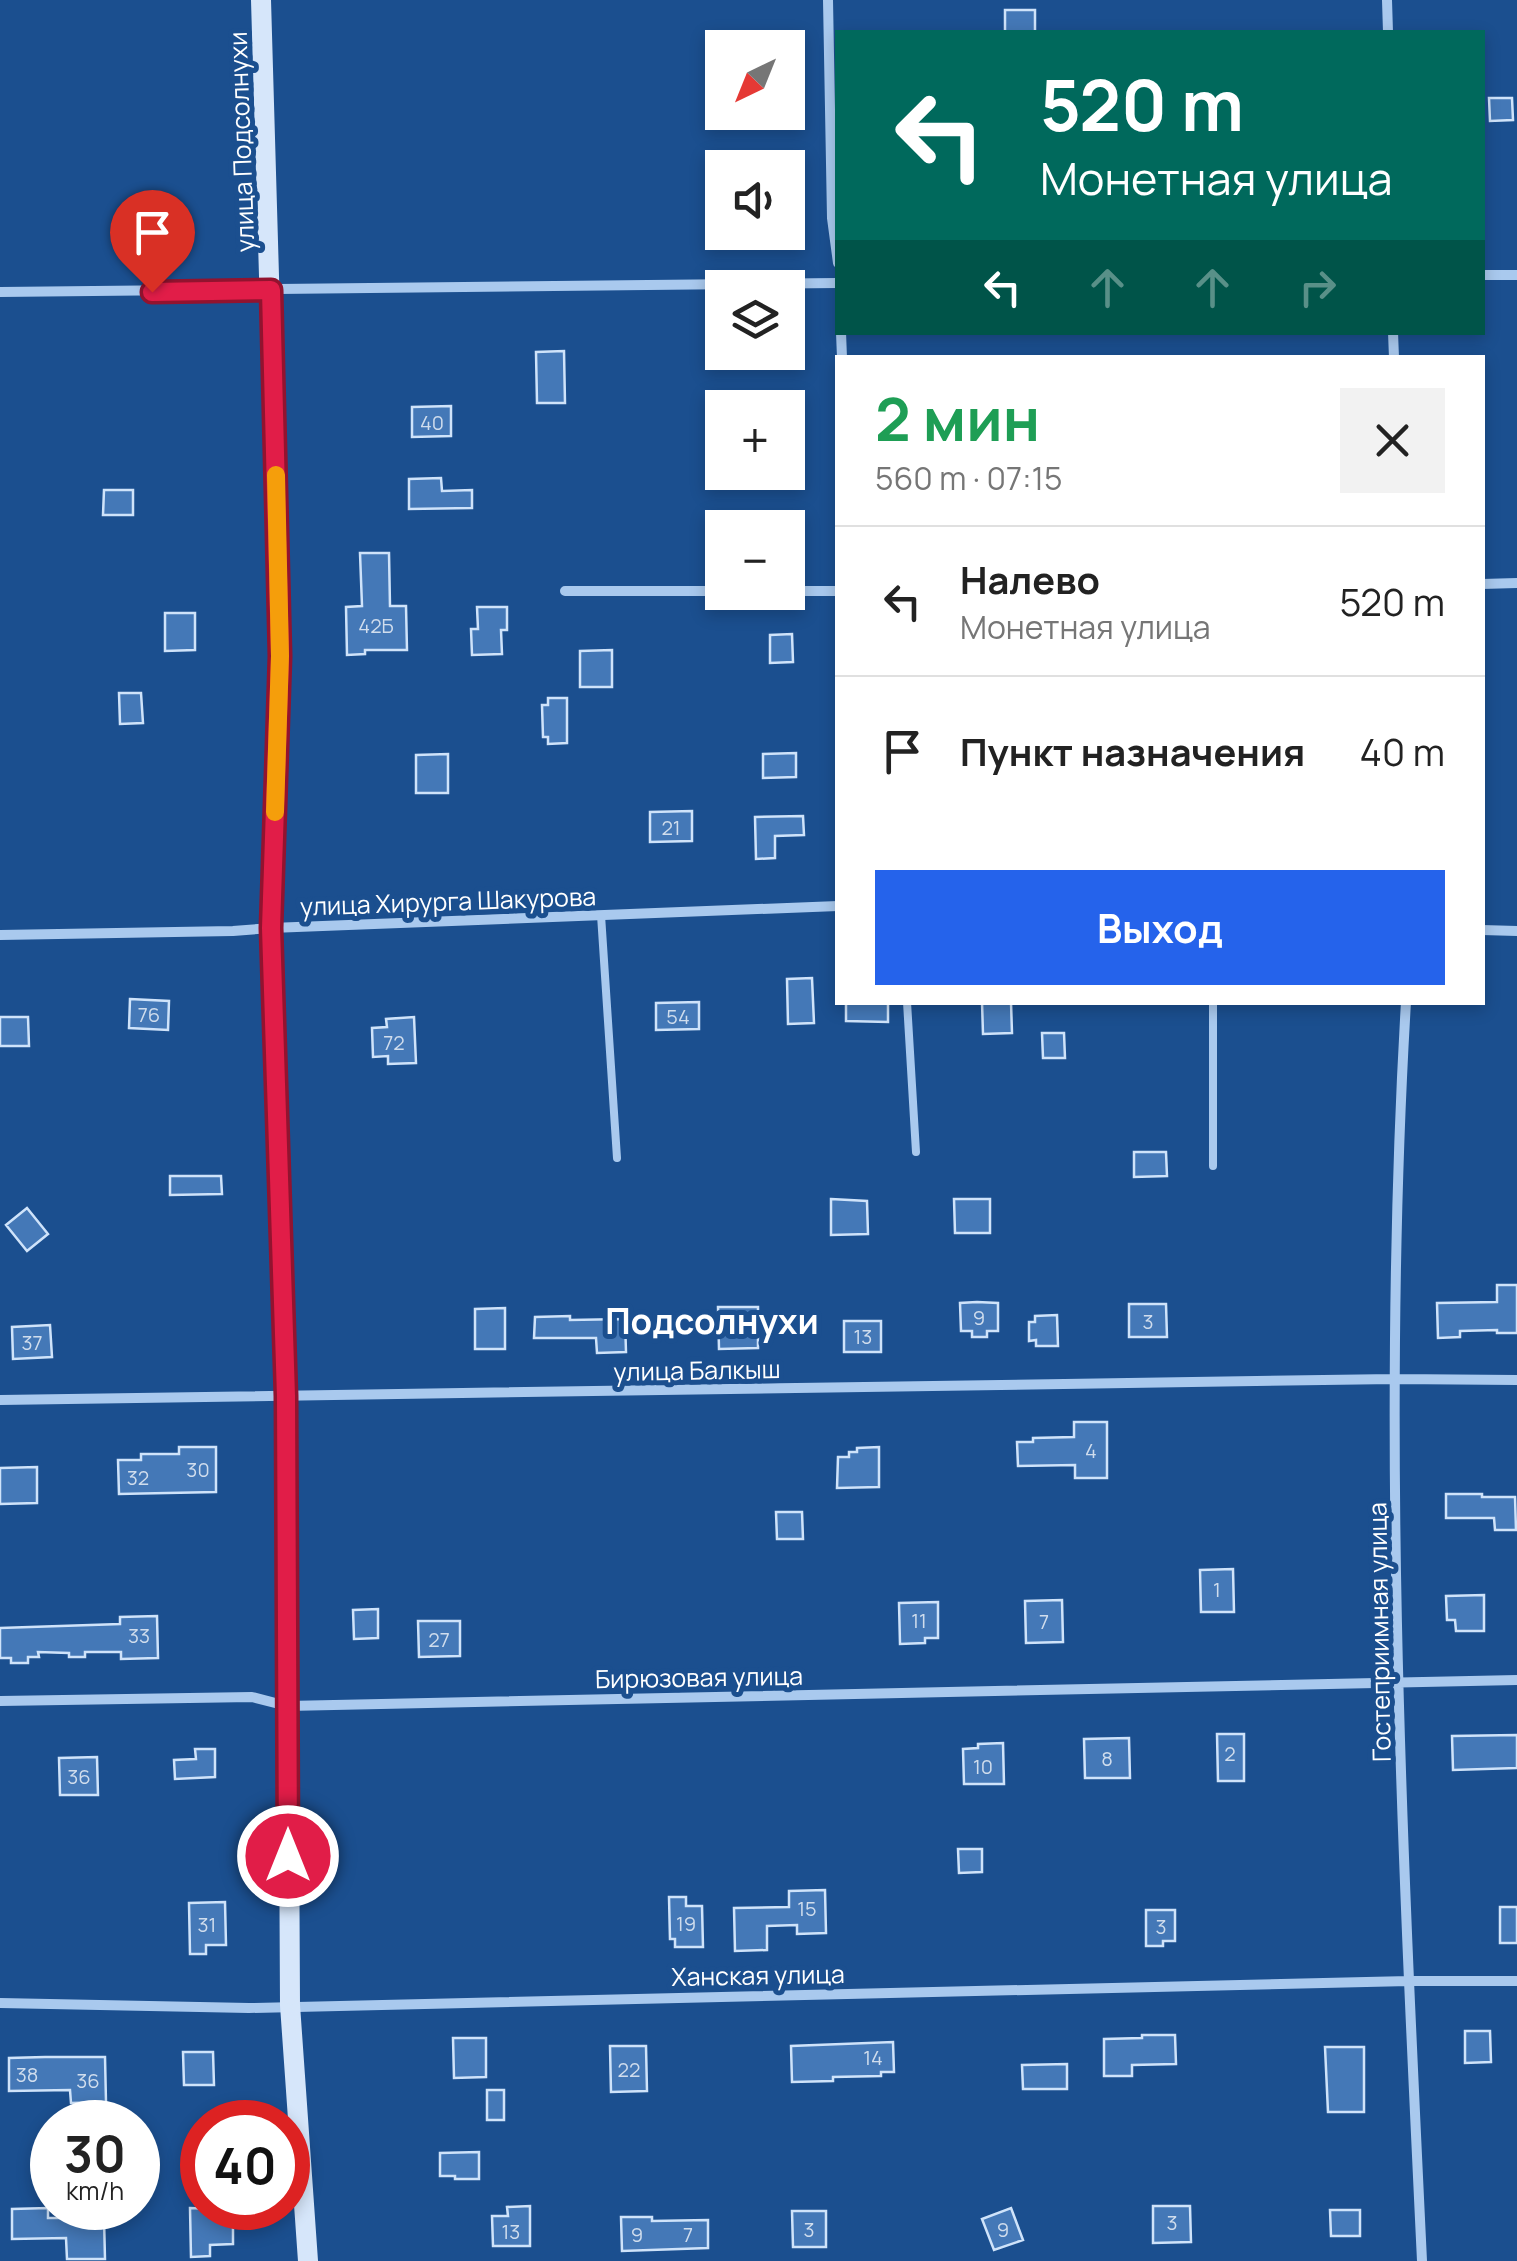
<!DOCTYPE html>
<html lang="ru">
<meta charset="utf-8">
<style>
:root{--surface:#fff;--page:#f2f2f2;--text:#222;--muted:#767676;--line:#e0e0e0;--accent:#2563eb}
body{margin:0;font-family:Manrope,sans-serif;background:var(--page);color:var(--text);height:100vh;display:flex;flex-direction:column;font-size:38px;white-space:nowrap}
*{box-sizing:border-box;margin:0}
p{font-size:32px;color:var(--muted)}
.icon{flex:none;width:55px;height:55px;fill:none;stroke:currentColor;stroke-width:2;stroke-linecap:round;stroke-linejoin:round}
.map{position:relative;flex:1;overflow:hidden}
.side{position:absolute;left:835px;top:355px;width:650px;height:650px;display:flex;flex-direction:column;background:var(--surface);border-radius:0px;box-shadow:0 5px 15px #0003}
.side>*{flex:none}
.banner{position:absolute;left:835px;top:30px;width:650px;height:305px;border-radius:0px;box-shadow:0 5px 15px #0003;background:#00695c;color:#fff;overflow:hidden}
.needle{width:65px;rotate:223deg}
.buttons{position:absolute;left:705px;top:30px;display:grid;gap:20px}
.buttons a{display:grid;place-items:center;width:100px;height:100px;border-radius:0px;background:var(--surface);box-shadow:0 5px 15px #0003;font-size:50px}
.speed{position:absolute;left:30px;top:2100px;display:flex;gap:20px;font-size:50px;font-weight:700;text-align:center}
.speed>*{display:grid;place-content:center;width:130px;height:130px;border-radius:50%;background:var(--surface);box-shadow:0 5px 15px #0003;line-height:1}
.speed small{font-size:25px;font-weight:400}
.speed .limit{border:15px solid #d22;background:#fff;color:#111}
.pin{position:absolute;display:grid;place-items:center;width:85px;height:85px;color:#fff;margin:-102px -42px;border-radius:50% 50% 50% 0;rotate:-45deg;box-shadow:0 0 10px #0007}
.pin .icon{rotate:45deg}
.me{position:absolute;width:110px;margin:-55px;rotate:0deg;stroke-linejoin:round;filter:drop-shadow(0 0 8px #0008)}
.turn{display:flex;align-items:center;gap:35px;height:210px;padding:0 40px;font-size:45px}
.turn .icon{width:130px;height:130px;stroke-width:2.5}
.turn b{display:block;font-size:70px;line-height:85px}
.lanes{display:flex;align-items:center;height:95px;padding:0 40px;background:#0003;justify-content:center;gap:50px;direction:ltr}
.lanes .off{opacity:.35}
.round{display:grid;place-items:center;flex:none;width:105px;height:105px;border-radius:0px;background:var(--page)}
.summary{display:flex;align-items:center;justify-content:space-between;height:170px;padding:0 40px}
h1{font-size:60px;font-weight:700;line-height:75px;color:#1e9e55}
.cta{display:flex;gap:20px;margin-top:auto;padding:20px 40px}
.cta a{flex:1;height:115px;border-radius:0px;background:var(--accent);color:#fff;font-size:40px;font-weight:700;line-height:115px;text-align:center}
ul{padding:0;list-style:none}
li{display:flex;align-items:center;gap:30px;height:150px;padding:0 40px;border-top:2px solid var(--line)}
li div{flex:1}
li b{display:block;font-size:38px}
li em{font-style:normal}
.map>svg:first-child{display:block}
</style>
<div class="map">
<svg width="1517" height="2261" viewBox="0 0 1517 2261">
<rect width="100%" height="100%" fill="#1b4f8f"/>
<path fill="#4478b7" stroke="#cfe3fa" stroke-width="2.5" d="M1005,10H1035V32H1005Z
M1489,98H1512L1513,120L1490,121Z
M564,351L565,403H537L536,352Z
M451,406V436L412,437V407Z
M441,478L442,491L472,490V508L409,509V479Z
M104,490H133V515H103Z
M360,553H389L390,606H406L407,650H365V654L347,655L346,607L362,606Z
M477,607H507V630H501L502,654L472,655L471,629H478Z
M165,613H195V650L165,651Z
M792,634L793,662L770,663V635Z
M612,650V687H580V651Z
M119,693H141L143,723L120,724Z
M548,698H567V743L548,744V737H543L542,705H548Z
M796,753V777L763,778V754Z
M448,754V793H416V755Z
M692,811V841L650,842V812Z
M803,816L804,835L775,836V858L756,859L755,817Z
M812,978L814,1023L788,1024L787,979Z
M130,999L169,1001L168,1030L129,1028Z
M699,1002V1029L656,1030V1003Z
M846,1002H888V1022L846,1021Z
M982,1002H1011L1012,1033L983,1034Z
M0,1017H28L29,1046H0Z
M414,1017L416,1063L388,1064V1056L373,1057L372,1028L387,1027L386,1019Z
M1042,1033H1064L1065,1058H1043Z
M1134,1152H1166L1167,1176L1134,1177Z
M170,1176H221L222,1194L170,1195Z
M831,1199L867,1201L868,1234L831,1235Z
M954,1199H990V1233H955Z
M27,1208L48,1234L27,1251L6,1225Z
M1497,1285H1517V1333H1497V1330L1460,1331V1337L1438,1338L1437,1303L1497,1302Z
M977,1302L998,1303V1331H987V1337H972V1331H961L960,1303Z
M1129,1304H1166L1167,1337H1129Z
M718,1307H758V1348L719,1349Z
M505,1308V1349H475V1309Z
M1057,1315L1058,1346H1036V1340L1029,1341V1322H1035V1316Z
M570,1316V1320L625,1319L626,1352L597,1353L596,1338H534L535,1317Z
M844,1321H881V1352H844Z
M50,1325L52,1357L13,1359L12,1327Z
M1074,1422H1107V1478H1075V1465L1018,1466L1017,1442H1033V1438L1074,1437Z
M179,1447H216V1492L119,1494L118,1460H141V1454H179Z
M879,1447V1487L837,1488L838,1457H849V1452H857V1448Z
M37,1467V1503L0,1504V1468Z
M1446,1494H1482V1497H1515L1516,1530H1495L1494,1518H1446Z
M776,1512H802L803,1539H777Z
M1233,1569L1234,1612H1201L1200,1570Z
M1484,1595V1631H1456L1455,1620H1447L1446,1596Z
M1062,1600L1063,1642L1026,1643L1025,1601Z
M938,1602V1638H925V1643L900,1644L899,1603Z
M378,1609V1638L354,1639L353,1610Z
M157,1616L158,1658L121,1659V1652H85V1657H69V1653L38,1652L39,1657H28V1663H11V1658H0V1628L120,1624V1617Z
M418,1621H460V1656L419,1657Z
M1217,1734H1244V1781H1218Z
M1517,1735V1768L1453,1770L1452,1736Z
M1129,1738L1130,1778H1085L1084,1739Z
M1003,1743L1004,1784H964L963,1749L978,1748V1744Z
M195,1749H215V1777L175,1779L174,1760L196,1759Z
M97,1757L98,1795H60L59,1758Z
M958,1849H982V1872L959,1873Z
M825,1890L826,1933L797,1934V1925L767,1926V1950L735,1951L734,1908L789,1907V1891Z
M669,1897H686V1906H702L703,1947H675V1939H670Z
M225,1902L226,1945H206V1954H190L189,1903Z
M1500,1907H1517V1943H1500Z
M1146,1910H1175V1941H1163V1946H1146Z
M1465,2031H1490L1491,2062L1465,2063Z
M1142,2035H1175L1176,2064L1132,2065V2076H1104V2039L1142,2038Z
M453,2038H486V2077L454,2078Z
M893,2042L894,2072H881V2076L833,2077V2081L792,2082L791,2046Z
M610,2046H646L647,2091L611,2092Z
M1325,2047H1364V2112H1328Z
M183,2052H213L214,2085H184Z
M45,2057H105L106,2102L71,2103L70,2090L9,2091V2058Z
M1067,2064V2089H1023L1022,2065Z
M487,2090H504V2120H487Z
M479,2152V2179H455V2176H440V2153Z
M530,2206V2246H493L492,2216H508L507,2207Z
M1153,2206H1190L1191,2242L1153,2243Z
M48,2208V2218H104L105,2259H67L66,2238L12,2239V2209Z
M190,2208L233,2210V2244L210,2245V2256L191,2257Z
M1011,2208L1023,2240L994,2250L982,2219Z
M1330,2210H1360V2236H1331Z
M792,2211H826V2247H793Z
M621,2217H652V2221L708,2220V2248L622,2251Z"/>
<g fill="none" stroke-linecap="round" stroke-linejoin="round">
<path stroke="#a9c9ee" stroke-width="8" d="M601,915L617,1158
M907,1002L916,1152
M1213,1002V1166"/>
<path stroke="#a9c9ee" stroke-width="10" d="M828,0L832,218L838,263
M1387,0L1388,32
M1482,275H1517
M0,292L838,283
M841,332L842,358
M1393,332L1394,358
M1482,584L1517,583
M565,591H722
M788,591H838
M1482,930L1517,931
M0,935L233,931L271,928L838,906
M1406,1002C1381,1421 1402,1842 1422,2261
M0,1400L1394,1379L1517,1380
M0,1701L252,1697L287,1706L1517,1680
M0,2003L249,2008L1409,1981H1517"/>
<path stroke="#d6e6fa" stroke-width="20" d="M261,0L280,656L271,928L287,1396L290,2005L308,2261"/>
</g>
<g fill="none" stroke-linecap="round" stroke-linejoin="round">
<g stroke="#92132f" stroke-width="25">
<path id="route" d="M152,292L271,290L280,656L271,928L286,1396L288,1856"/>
</g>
<use href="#route" stroke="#e11d48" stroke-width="18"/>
<path stroke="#f59e0b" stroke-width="18" d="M275,812L280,656L276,475"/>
</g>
<g text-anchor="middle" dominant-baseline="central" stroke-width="10" stroke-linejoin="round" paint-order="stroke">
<g font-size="20" fill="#d0dded">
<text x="432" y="422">40</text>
<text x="376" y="625">42Б</text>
<text x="671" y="827">21</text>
<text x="149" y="1014">76</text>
<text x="678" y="1016">54</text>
<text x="394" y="1042">72</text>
<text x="979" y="1317">9</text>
<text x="1148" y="1321">3</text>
<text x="863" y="1336">13</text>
<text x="32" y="1342">37</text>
<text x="1091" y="1450">4</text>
<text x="198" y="1469">30</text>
<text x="138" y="1477">32</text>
<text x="1217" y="1589">1</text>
<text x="919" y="1620">11</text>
<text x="1044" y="1621">7</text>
<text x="139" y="1635">33</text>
<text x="439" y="1639">27</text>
<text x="1230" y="1753">2</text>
<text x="1107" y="1758">8</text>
<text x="983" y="1766">10</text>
<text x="79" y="1776">36</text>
<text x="807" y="1908">15</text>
<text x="686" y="1923">19</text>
<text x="207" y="1924">31</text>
<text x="1161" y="1926">3</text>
<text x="873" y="2057">14</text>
<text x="629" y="2069">22</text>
<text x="27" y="2074">38</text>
<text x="88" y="2080">36</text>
<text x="1172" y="2222">3</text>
<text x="809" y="2229">3</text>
<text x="1003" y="2229">9</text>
<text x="511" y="2231">13</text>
<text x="637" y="2234">9</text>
<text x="688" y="2234">7</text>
</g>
<g font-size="25" fill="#fff" stroke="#1b4f8f">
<text transform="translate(241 142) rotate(-92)">улица Подсолнухи</text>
<text transform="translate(448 901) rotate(-2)">улица Хирурга Шакурова</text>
<text transform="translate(697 1370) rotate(-1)">улица Балкыш</text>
<text transform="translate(1379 1632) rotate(-91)">Гостеприимная улица</text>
<text transform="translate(699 1677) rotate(-1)">Бирюзовая улица</text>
<text transform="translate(758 1975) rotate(-1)">Ханская улица</text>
</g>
<g font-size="35" font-weight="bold" fill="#fff" stroke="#1b4f8f">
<text x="712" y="1321">Подсолнухи</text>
</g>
</g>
</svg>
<div class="buttons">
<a><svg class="needle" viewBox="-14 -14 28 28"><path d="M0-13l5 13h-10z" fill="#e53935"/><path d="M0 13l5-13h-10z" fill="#767676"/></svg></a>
<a><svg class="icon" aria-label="sound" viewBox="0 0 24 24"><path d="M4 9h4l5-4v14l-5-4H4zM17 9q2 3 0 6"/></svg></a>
<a><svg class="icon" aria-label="layers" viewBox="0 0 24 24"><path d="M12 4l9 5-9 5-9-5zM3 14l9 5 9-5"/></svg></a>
<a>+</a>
<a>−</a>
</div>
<div class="speed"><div>30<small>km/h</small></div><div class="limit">40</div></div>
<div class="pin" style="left:152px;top:292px;background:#d93025"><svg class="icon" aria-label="arrive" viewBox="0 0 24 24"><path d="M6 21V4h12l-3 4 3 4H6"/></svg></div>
<svg class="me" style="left:288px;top:1856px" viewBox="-20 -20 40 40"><circle r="17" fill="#e11d48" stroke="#fff" stroke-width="3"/><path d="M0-11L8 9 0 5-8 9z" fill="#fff"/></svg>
<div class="banner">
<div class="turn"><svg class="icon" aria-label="left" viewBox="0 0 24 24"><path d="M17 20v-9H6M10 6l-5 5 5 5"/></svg><div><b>520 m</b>Монетная улица</div></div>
<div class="lanes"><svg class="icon" aria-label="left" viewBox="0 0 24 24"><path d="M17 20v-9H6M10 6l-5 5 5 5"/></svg><svg class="icon off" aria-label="ahead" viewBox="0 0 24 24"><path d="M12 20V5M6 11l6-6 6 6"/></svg><svg class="icon off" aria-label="ahead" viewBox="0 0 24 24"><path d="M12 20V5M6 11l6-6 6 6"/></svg><svg class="icon off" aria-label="right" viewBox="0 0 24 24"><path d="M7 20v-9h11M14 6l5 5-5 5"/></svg></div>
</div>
<section class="side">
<div class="summary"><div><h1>2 мин</h1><p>560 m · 07:15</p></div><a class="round"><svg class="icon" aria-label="close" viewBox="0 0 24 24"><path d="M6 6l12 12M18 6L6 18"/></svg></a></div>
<ul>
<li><svg class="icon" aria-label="left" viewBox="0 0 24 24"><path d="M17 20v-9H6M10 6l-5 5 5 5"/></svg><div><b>Налево</b><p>Монетная улица</p></div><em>520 m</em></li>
<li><svg class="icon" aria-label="arrive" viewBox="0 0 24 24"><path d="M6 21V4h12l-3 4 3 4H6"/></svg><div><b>Пункт назначения</b></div><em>40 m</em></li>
</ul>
<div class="cta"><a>Выход</a></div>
</section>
</div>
